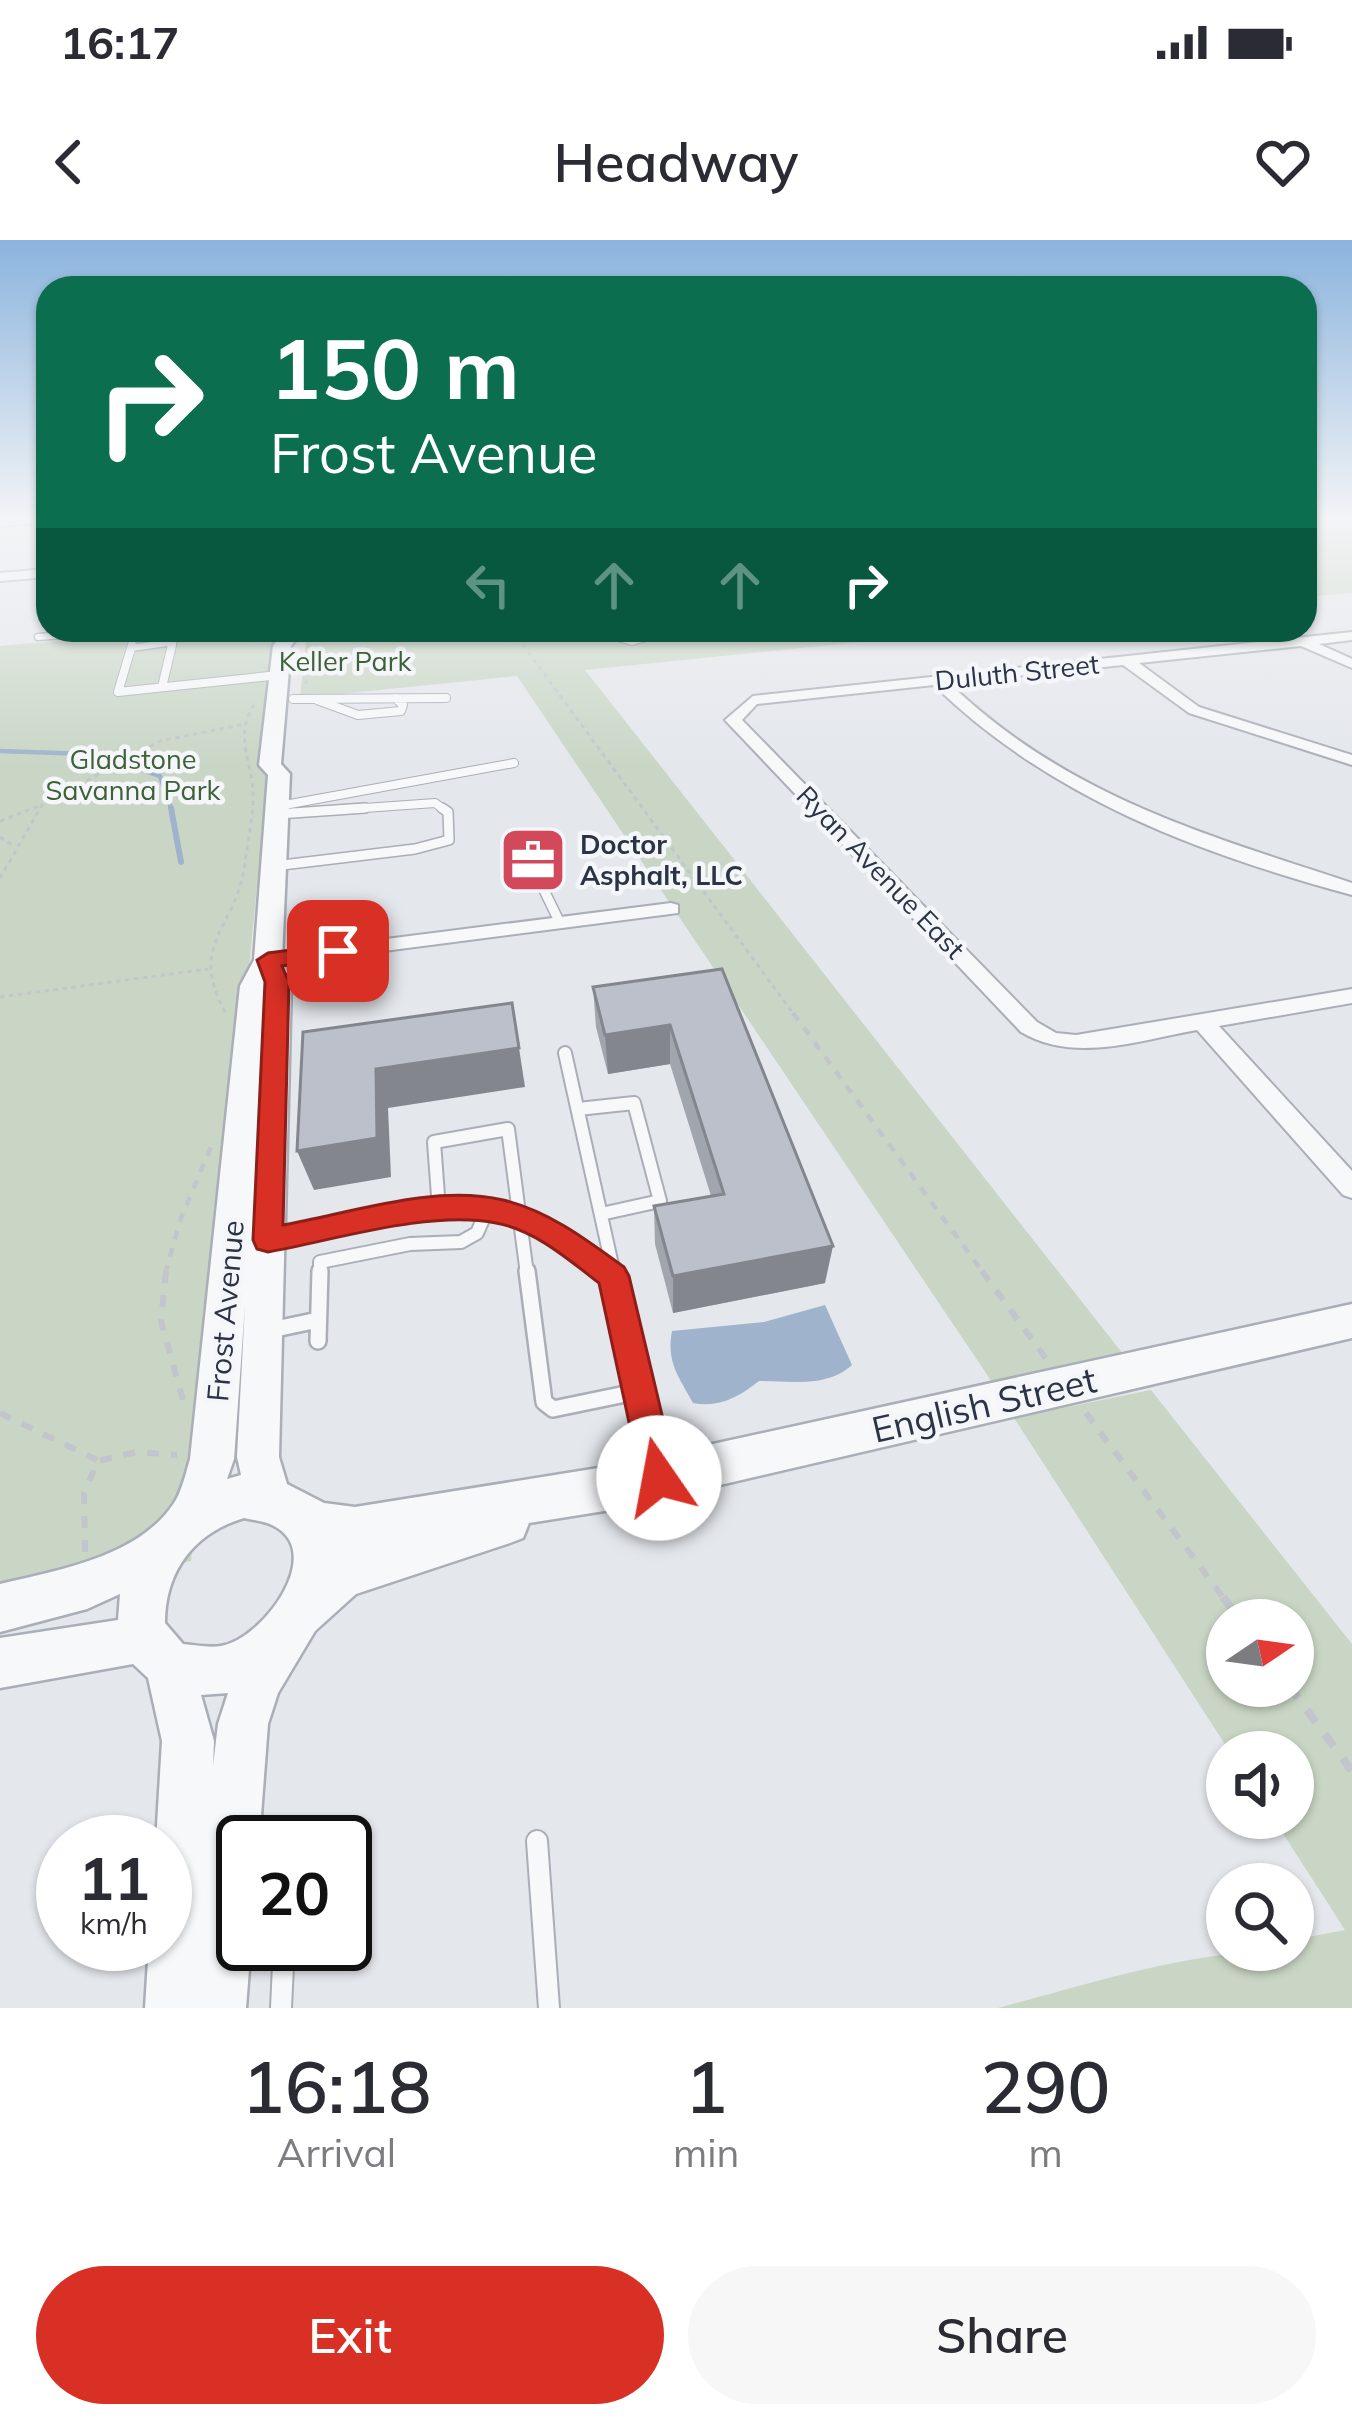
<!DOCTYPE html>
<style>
:root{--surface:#fff;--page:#f7f7f7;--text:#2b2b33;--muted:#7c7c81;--accent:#d93025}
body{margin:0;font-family:Mulish,sans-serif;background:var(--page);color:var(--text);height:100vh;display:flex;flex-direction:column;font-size:45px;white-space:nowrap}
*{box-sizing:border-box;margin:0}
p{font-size:39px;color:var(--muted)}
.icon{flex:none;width:66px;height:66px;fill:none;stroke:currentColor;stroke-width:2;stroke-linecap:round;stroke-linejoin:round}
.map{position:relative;height:1768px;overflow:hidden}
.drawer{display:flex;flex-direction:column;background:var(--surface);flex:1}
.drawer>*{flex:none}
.top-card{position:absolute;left:36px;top:36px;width:1281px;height:366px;border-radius:36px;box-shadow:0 3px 9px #0004;background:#0b6e4f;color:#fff;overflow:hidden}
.needle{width:78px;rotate:77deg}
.buttons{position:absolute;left:1206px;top:1359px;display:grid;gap:24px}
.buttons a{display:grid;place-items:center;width:108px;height:108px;border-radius:50%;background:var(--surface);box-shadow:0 3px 9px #0004;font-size:60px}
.speed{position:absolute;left:36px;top:1575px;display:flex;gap:24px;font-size:60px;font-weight:700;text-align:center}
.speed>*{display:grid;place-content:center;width:156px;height:156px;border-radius:50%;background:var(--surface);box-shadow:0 3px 9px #0004;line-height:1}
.speed small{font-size:30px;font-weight:400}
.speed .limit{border:6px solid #111;border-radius:18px;background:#fff;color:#111}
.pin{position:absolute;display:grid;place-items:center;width:102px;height:102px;color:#fff;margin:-51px;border-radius:24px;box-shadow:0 6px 18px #0006}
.me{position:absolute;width:132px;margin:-66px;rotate:348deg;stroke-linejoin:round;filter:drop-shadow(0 0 9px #0008)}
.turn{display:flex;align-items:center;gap:42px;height:252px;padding:0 36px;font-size:54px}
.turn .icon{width:156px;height:156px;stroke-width:2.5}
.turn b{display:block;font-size:84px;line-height:102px}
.lanes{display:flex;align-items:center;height:114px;padding:0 36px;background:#0003;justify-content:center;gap:60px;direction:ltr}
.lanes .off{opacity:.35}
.eta{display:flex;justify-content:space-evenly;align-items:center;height:204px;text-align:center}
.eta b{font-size:72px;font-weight:600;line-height:84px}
.primary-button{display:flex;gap:24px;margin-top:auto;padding:24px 36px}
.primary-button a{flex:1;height:138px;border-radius:72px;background:var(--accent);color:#fff;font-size:48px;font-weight:600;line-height:138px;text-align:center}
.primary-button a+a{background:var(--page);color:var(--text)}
.status{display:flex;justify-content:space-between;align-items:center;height:84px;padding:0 60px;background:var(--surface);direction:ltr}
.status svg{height:33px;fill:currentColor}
header{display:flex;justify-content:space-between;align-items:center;height:156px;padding:0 36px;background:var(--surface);font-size:54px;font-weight:600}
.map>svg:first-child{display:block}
</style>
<div class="status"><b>16:17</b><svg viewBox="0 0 49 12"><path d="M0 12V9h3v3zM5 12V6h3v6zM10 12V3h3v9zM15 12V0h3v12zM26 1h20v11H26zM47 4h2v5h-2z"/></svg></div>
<header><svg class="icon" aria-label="back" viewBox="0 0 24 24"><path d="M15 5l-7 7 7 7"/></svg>Headway<svg class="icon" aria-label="heart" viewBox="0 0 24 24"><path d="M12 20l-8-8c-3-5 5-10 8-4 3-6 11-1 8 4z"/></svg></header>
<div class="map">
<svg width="1352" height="1768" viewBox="0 0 1352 1768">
<rect width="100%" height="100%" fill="#e4e7ec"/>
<path fill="#c9d6c5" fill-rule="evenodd" d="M1305,278H1352V353L1305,357Z
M178,390H282L191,1321L0,1365V406Z
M307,390H978L585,430L1127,1119L994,1145L517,436L300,458Z
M1151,1150L1352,1404V1768H998C1096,1742 1192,1710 1293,1710V1700L1345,1690L1273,1578H1293V1512H1230L1014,1178ZM1227,1380H1293V1446H1227Z"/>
<path fill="#9fb4cc" d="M825,1065L852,1125C827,1148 790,1141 759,1141C739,1157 719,1168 693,1163C679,1137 666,1122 672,1091L764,1082Z"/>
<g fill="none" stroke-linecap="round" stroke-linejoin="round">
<path stroke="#9fb4cc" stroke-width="4.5" d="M0,511L87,514
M122,523L160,536L172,571"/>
<path stroke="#9fb4cc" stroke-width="6" d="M171,568L181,622"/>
<g stroke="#a9aeb7" stroke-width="9">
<path id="service-far5" d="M592,390L632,402L672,390
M38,397L127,390
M131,408L173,402L171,408"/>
</g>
<g stroke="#a9aeb7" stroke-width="10">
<path id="service-far4" d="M132,405L118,452L279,435
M162,447L172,405
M293,459L446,458
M317,460L358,475L401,471L403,465L395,458
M279,566L514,523
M322,571L435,563L446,571"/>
</g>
<g stroke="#a9aeb7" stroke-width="12">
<path id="service-far3" d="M278,574L365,568
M274,626L415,609L449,600L448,572L442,568
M542,646L560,683"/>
</g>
<g stroke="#a9aeb7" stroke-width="16">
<path id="service-far2" d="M565,813L614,1034
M578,869L634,863L660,961L601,974
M439,969L434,902L508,889L527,1034
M270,1000C353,983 453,946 535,982C563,995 587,1016 612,1034
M320,1034V1022L410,1004L461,1002L477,993L487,970"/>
</g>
<g stroke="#a9aeb7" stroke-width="20">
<path id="service-far1" d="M527,1031L544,1162L553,1169L640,1151
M608,1031L613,1035
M614,1031L658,1230
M266,1091L318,1080
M318,1101L320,1031"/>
</g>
<g stroke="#a9aeb7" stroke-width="24">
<path id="service" d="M537,1601L549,1768
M281,1768L284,1704"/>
</g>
<g stroke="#a9aeb7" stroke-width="4">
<path id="minor" d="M48,278V282L0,286V280Z
M48,329V337L0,341V333Z
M1352,392V400L1319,404L1352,419V428L1301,406L1139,423L1199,467L1352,515V525L1189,473L1123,425L949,443C1067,556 1201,593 1352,643V655C1198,613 1050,558 934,445L757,464L742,480L1037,782L1056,793L1076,795L1352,749V763L1219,786L1352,931V958L1343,955L1197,790C1139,800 1075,824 1021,792L725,480L753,456Z
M671,663L678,665V673L268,726L258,720L268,714Z"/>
</g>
<g stroke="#a9aeb7" stroke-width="5">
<path id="tertiary" d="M284,390L301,392L291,406L281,524L290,534L282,720L291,742L279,1217L287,1244L324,1263L355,1267L617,1225L1352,1064V1098L617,1269L529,1283L523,1298L507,1304L356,1354L315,1391L278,1453L268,1484L259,1602H243V1704H251L246,1768H145L149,1704H165V1602H156L162,1501L148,1438L133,1424L0,1448V1398L118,1380L120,1354L87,1369L0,1392V1344C58,1330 139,1317 174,1263C182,1251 186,1232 190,1219L240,746L254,720L268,535L259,525L273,406ZM245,1065L237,1217L241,1235L227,1239L234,1219ZM244,1278C253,1280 264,1281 272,1285C328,1311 263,1399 221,1406C209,1408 195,1405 183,1404L165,1383C165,1331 194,1293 244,1278ZM228,1453L218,1484L213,1526L214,1501L201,1455Z"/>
</g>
<path stroke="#c2c5cb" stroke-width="3" stroke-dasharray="4.5 4.5" stroke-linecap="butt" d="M512,390L795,776
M306,444L309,402
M0,581L39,566
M0,597L15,607
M0,638L42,565L160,501L245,484
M0,757L208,729
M225,772C187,701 238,688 245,622C248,600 253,578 253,556C253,521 233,498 254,465"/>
<path stroke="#c2c5cb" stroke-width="4.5" stroke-dasharray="9 9" stroke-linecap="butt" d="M793,773L984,1034
M165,1034L181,978L211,907"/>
<path stroke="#c2c5cb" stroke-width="6" stroke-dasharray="12 12" stroke-linecap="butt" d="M166,1031L161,1081L183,1160
M982,1031L1047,1120
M0,1173L97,1220
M1086,1173L1225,1360
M85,1312L84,1253L98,1221L136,1212L177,1215"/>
<path stroke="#c2c5cb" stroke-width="8" stroke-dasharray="15 15" stroke-linecap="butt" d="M1223,1357L1240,1380
M1289,1446L1352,1531"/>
<use href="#service-far5" stroke="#f7f8fa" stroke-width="6"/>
<use href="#service-far4" stroke="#f7f8fa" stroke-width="8"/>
<use href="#service-far3" stroke="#f7f8fa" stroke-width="9"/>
<use href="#service-far2" stroke="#f7f8fa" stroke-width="12"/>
<use href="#service-far1" stroke="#f7f8fa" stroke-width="15"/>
<use href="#service" stroke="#f7f8fa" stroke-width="20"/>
<use href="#minor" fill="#f7f8fa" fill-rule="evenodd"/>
<use href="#tertiary" fill="#f7f8fa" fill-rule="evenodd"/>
</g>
<path fill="#a1a5ae" d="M722,729L825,1043L673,1073L655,1004L654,966L711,956L670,824L608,834L596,787L593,747Z"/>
<path fill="#83868d" d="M670,785V824L608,834L605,795Z
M519,808L525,847L388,868L391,937L314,950L297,911L376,829Z
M833,1006L825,1043L673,1073V1036Z"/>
<path fill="#bbc0ca" stroke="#83868d" stroke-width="3" d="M722,729L833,1006L673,1036L654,966L724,954L670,785L605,795L593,747Z
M512,763L519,808L376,829L377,898L297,911L303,792Z"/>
<linearGradient id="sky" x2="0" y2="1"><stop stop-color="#8bb4dd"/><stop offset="0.53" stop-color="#f3f4f6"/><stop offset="1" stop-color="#f3f4f6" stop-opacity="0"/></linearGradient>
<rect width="1352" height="525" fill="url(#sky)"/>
<path fill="#d93025" stroke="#8d1f18" stroke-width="3" d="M338,704L349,711L346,716L282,726L289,742L283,985C351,973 434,944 503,960C549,971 587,1000 624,1027L629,1036L677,1238L672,1250L659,1255L647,1250L641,1238L599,1043C569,1020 535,990 496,983C429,970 335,1000 268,1012L257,1009L253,1000L265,742L257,720L268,713Z"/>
<defs>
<g id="office-square" transform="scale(3.45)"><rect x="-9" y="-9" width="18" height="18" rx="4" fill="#d1495b" stroke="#f4f6f9"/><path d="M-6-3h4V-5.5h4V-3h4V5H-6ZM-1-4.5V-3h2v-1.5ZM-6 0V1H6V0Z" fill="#fff"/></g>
</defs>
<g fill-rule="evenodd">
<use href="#office-square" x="533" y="620"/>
</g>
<g text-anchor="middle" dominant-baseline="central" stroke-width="9" stroke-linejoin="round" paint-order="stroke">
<g font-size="27" fill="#3f6138" stroke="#f4f6f9">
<text x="345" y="421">Keller Park</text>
<text x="133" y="519">Gladstone<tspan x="133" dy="31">Savanna Park</tspan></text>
</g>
<g font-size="27" fill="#2b3445" stroke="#f4f6f9">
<text transform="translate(1017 432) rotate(-6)">Duluth Street</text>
<text transform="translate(881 632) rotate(46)">Ryan Avenue East</text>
</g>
<g font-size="27" font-weight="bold" fill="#2b3445" stroke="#f4f6f9" text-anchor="start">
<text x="580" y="604">Doctor<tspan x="580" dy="31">Asphalt, LLC</tspan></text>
</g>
<g font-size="30" fill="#2b3445" stroke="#f4f6f9">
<text transform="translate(225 1071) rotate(-85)">Frost Avenue</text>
</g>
<g font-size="36" fill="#2b3445" stroke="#f4f6f9">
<text transform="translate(984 1164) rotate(-13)">English Street</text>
</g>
</g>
</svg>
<div class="buttons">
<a><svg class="needle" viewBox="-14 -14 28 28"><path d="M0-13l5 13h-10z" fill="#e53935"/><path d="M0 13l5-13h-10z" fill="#7c7c81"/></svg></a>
<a><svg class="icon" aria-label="sound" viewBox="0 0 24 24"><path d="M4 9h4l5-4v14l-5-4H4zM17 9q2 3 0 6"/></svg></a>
<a><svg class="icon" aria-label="search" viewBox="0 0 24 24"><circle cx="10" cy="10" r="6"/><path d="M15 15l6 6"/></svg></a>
</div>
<div class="speed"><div>11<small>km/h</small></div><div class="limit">20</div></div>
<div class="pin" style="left:338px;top:711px;background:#d93025"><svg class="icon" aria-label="arrive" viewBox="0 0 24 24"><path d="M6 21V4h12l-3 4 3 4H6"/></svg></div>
<svg class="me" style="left:659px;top:1238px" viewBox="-20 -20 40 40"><circle r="19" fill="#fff"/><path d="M0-13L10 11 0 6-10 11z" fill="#d93025"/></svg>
<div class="top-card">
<div class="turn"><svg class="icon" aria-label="right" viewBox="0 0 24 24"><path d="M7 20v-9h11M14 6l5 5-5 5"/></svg><div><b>150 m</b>Frost Avenue</div></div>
<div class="lanes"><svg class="icon off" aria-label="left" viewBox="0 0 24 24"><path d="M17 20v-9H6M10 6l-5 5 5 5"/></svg><svg class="icon off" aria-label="ahead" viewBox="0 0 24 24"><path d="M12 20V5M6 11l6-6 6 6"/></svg><svg class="icon off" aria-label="ahead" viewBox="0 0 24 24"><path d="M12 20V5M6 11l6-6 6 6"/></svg><svg class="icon" aria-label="right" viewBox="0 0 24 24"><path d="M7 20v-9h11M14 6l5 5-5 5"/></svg></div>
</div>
</div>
<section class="drawer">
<div class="eta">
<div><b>16:18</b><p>Arrival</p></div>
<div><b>1</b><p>min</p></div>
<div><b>290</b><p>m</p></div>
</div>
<div class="primary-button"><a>Exit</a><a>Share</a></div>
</section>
